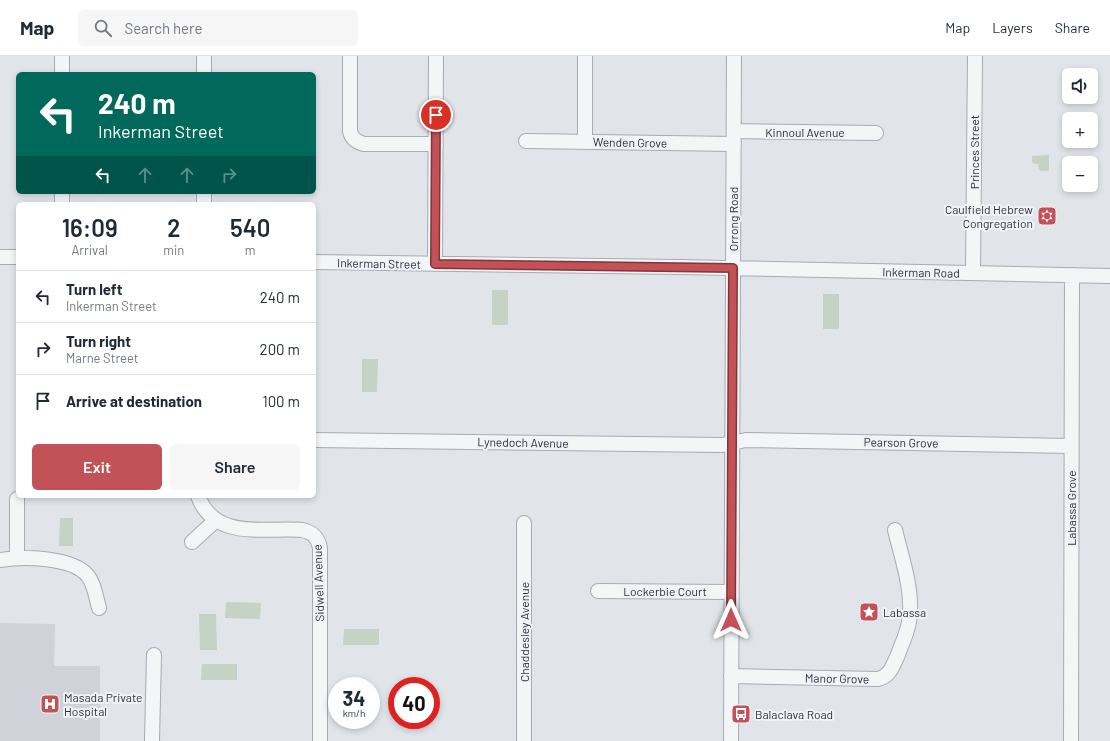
<!DOCTYPE html>
<meta charset="utf-8">
<style>
:root{--surface:#fff;--page:#f6f6f7;--text:#1f2937;--muted:#747a83;--line:#e0e1e3;--accent:#c35158}
body{margin:0;font-family:Barlow,sans-serif;background:var(--page);color:var(--text);height:100vh;display:flex;flex-direction:column;font-size:15px;white-space:nowrap}
*{box-sizing:border-box;margin:0}
p{font-size:13px;color:var(--muted)}
.icon{flex:none;width:22px;height:22px;fill:none;stroke:currentColor;stroke-width:2;stroke-linecap:round;stroke-linejoin:round}
.map{position:relative;flex:1;overflow:hidden}
.details{position:absolute;left:16px;top:146px;width:300px;height:296px;display:flex;flex-direction:column;background:var(--surface);border-radius:6px;box-shadow:0 2px 6px #0003}
.details>*{flex:none}
.banner{position:absolute;left:16px;top:16px;width:300px;height:122px;border-radius:6px;box-shadow:0 2px 6px #0003;background:#00695c;color:#fff;overflow:hidden}
.tools{position:absolute;left:1062px;top:12px;display:grid;gap:8px}
.tools a{display:grid;place-items:center;width:36px;height:36px;border-radius:6px;background:var(--surface);box-shadow:0 2px 6px #0003;font-size:20px}
.speed{position:absolute;left:328px;top:621px;display:flex;gap:8px;font-size:20px;font-weight:700;text-align:center}
.speed>*{display:grid;place-content:center;width:52px;height:52px;border-radius:50%;background:var(--surface);box-shadow:0 2px 6px #0003;line-height:1}
.speed small{font-size:10px;font-weight:400}
.speed .limit{border:6px solid #d22;background:#fff;color:#111}
.pin{position:absolute;display:grid;place-items:center;width:34px;height:34px;color:#fff;margin:-17px;border:2px solid #fff;border-radius:50%;box-shadow:0 1px 4px #0007}
.me{position:absolute;width:44px;margin:-22px;rotate:0deg;stroke-linejoin:round;filter:drop-shadow(0 0 3px #0008)}
.turn{display:flex;align-items:center;gap:14px;height:84px;padding:0 16px;font-size:18px}
.turn .icon{width:52px;height:52px;stroke-width:2.5}
.turn b{display:block;font-size:28px;line-height:34px}
.lanes{display:flex;align-items:center;height:38px;padding:0 16px;background:#0003;justify-content:center;gap:20px;direction:ltr}
.lanes .off{opacity:.35}
.eta{display:flex;justify-content:space-evenly;align-items:center;height:68px;text-align:center}
.eta b{font-size:24px;font-weight:600;line-height:28px}
.primary-button{display:flex;gap:8px;margin-top:auto;padding:8px 16px}
.primary-button a{flex:1;height:46px;border-radius:6px;background:var(--accent);color:#fff;font-size:16px;font-weight:600;line-height:46px;text-align:center}
.primary-button a+a{background:var(--page);color:var(--text)}
ul{padding:0;list-style:none}
li{display:flex;align-items:center;gap:12px;height:52px;padding:0 16px;border-top:1px solid var(--line)}
li div{flex:1}
li b{display:block;font-size:15px}
li em{font-style:normal}
header{display:flex;align-items:center;gap:24px;box-sizing:border-box;height:56px;padding:0 20px;background:var(--surface);border-bottom:1px solid var(--line)}
header strong{font-size:19px}
nav{display:flex;gap:22px;margin-inline-start:auto;font-size:14px}
.search{width:280px;height:36px;background:var(--page);display:flex;align-items:center;gap:10px;box-sizing:border-box;padding:0 14px;border-radius:6px;color:var(--muted);font-size:15px}
.map>svg:first-child{display:block}
</style>
<header>
<strong>Map</strong>
<div class="search"><svg class="icon" aria-label="search" viewBox="0 0 24 24"><circle cx="10" cy="10" r="6"/><path d="M15 15l6 6"/></svg>Search here</div>
<nav><a>Map</a><a>Layers</a><a>Share</a></nav>
</header>
<div class="map">
<svg width="1110" height="685" viewBox="0 0 1110 685">
<rect width="100%" height="100%" fill="#e1e4e9"/>
<path fill="#d0d2da" d="M0,567L55,568L54,610H100V685H0Z"/>
<path fill="#c6d2c3" d="M1049,99V115H1041L1039,113L1038,108H1035L1032,106V100Z
M492,234H508V269H492Z
M823,238H839V273H823Z
M362,303H378L377,336H362Z
M60,462H73V490H59Z
M226,546L261,547L260,563L225,562Z
M199,558H216L217,594H200Z
M344,573H379V589H343Z
M202,608H237V624H201Z"/>
<g fill="none" stroke-linecap="round" stroke-linejoin="round">
<g stroke="#a7abb3" stroke-width="16">
<path id="minor" d="M62,0V18
M204,0V18
M350,0V75C351,82 357,86 364,88H436
M734,75L876,77
M526,85L734,88
M585,85V0
M62,136V148
M204,136V148
M0,201H18
M314,206L679,211L1110,220
M435,208L436,0
M973,217L975,0
M314,384L722,389L746,384L1071,390
M198,440C215,485 264,471 302,474C313,476 318,482 320,492V685
M524,467V685
M192,486L216,464
M17,502V443
M0,504C23,500 73,501 88,520C95,529 96,542 99,552
M598,535L731,536
M731,620L878,623C890,620 892,611 897,601C901,590 907,578 909,566C914,536 902,503 895,474
M152,685L154,599
M731,685L734,0
M1071,685L1072,219"/>
</g>
<use href="#minor" stroke="#f4f5f7" stroke-width="14"/>
</g>
<g fill="none" stroke-linecap="round" stroke-linejoin="round">
<g stroke="#7f3539" stroke-width="10">
<path id="route" d="M436,59L435,208L733,212L731,564"/>
</g>
<use href="#route" stroke="#c35158" stroke-width="7"/>
</g>
<defs>
<g id="synagogue-square" transform="scale(1)"><rect x="-9" y="-9" width="18" height="18" rx="4" fill="#c35158" stroke="#f1f3f6"/><path d="M0-6.5L5.6 3.2H-5.6ZM0 6.5L5.6-3.2H-5.6Z" fill="#fff"/></g>
<g id="sight-square" transform="scale(1)"><rect x="-9" y="-9" width="18" height="18" rx="4" fill="#c35158" stroke="#f1f3f6"/><path d="M0-6L1.8-2.2L6-1.7L2.9 1.2L3.7 5.4L0 3.3L-3.7 5.4L-2.9 1.2L-6-1.7L-1.8-2.2Z" fill="#fff"/></g>
<g id="hospital-square" transform="scale(1)"><rect x="-9" y="-9" width="18" height="18" rx="4" fill="#c35158" stroke="#f1f3f6"/><path d="M-5-5h3v3.5h4V-5h3V5h-3V1.5h-4V5h-3Z" fill="#fff"/></g>
<g id="bus-square" transform="scale(1)"><rect x="-9" y="-9" width="18" height="18" rx="4" fill="#c35158" stroke="#f1f3f6"/><path d="M-5-6H5V4H4V6H2V4H-2V6H-4V4H-5ZM-3.5-4V0h7V-4ZM-3.5 1.2v1.5H-2V1.2ZM2 1.2v1.5H3.5V1.2Z" fill="#fff"/></g>
</defs>
<g fill-rule="evenodd">
<use href="#synagogue-square" x="1047" y="160"/>
<use href="#sight-square" x="869" y="556"/>
<use href="#hospital-square" x="50" y="648"/>
<use href="#bus-square" x="741" y="658"/>
</g>
<g text-anchor="middle" dominant-baseline="central" stroke-width="4" stroke-linejoin="round" paint-order="stroke">
<g font-size="12" fill="#2b313f" stroke="#f1f3f6">
<text x="805" y="76">Kinnoul Avenue</text>
<text transform="translate(630 86) rotate(1)">Wenden Grove</text>
<text transform="translate(974 96) rotate(-90)">Princes Street</text>
<text transform="translate(733 163) rotate(-90)">Orrong Road</text>
<text transform="translate(379 207) rotate(1)">Inkerman Street</text>
<text transform="translate(921 216) rotate(1)">Inkerman Road</text>
<text transform="translate(523 386) rotate(1)">Lynedoch Avenue</text>
<text transform="translate(901 386) rotate(1)">Pearson Grove</text>
<text transform="translate(1071 452) rotate(-90)">Labassa Grove</text>
<text transform="translate(318 527) rotate(-92)">Sidwell Avenue</text>
<text x="665" y="535">Lockerbie Court</text>
<text transform="translate(524 576) rotate(-90)">Chaddesley Avenue</text>
<text transform="translate(837 622) rotate(1)">Manor Grove</text>
</g>
<g font-size="12" fill="#2b313f" stroke="#f1f3f6" text-anchor="start">
<text x="1033" y="153" text-anchor="end">Caulfield Hebrew<tspan x="1033" dy="14">Congregation</tspan></text>
<text x="883" y="556">Labassa</text>
<text x="64" y="641">Masada Private<tspan x="64" dy="14">Hospital</tspan></text>
<text x="755" y="658">Balaclava Road</text>
</g>
</g>
</svg>
<div class="tools">
<a><svg class="icon" aria-label="sound" viewBox="0 0 24 24"><path d="M4 9h4l5-4v14l-5-4H4zM17 9q2 3 0 6"/></svg></a>
<a>+</a>
<a>−</a>
</div>
<div class="speed"><div>34<small>km/h</small></div><div class="limit">40</div></div>
<div class="pin" style="left:436px;top:59px;background:#d93025"><svg class="icon" aria-label="arrive" viewBox="0 0 24 24"><path d="M6 21V4h12l-3 4 3 4H6"/></svg></div>
<svg class="me" style="left:731px;top:564px" viewBox="-20 -20 40 40"><path d="M0-17L14 15 0 8-14 15z" fill="#c35158" stroke="#fff" stroke-width="4"/></svg>
<div class="banner">
<div class="turn"><svg class="icon" aria-label="left" viewBox="0 0 24 24"><path d="M17 20v-9H6M10 6l-5 5 5 5"/></svg><div><b>240 m</b>Inkerman Street</div></div>
<div class="lanes"><svg class="icon" aria-label="left" viewBox="0 0 24 24"><path d="M17 20v-9H6M10 6l-5 5 5 5"/></svg><svg class="icon off" aria-label="ahead" viewBox="0 0 24 24"><path d="M12 20V5M6 11l6-6 6 6"/></svg><svg class="icon off" aria-label="ahead" viewBox="0 0 24 24"><path d="M12 20V5M6 11l6-6 6 6"/></svg><svg class="icon off" aria-label="right" viewBox="0 0 24 24"><path d="M7 20v-9h11M14 6l5 5-5 5"/></svg></div>
</div>
<section class="details">
<div class="eta">
<div><b>16:09</b><p>Arrival</p></div>
<div><b>2</b><p>min</p></div>
<div><b>540</b><p>m</p></div>
</div>
<ul>
<li><svg class="icon" aria-label="left" viewBox="0 0 24 24"><path d="M17 20v-9H6M10 6l-5 5 5 5"/></svg><div><b>Turn left</b><p>Inkerman Street</p></div><em>240 m</em></li>
<li><svg class="icon" aria-label="right" viewBox="0 0 24 24"><path d="M7 20v-9h11M14 6l5 5-5 5"/></svg><div><b>Turn right</b><p>Marne Street</p></div><em>200 m</em></li>
<li><svg class="icon" aria-label="arrive" viewBox="0 0 24 24"><path d="M6 21V4h12l-3 4 3 4H6"/></svg><div><b>Arrive at destination</b></div><em>100 m</em></li>
</ul>
<div class="primary-button"><a>Exit</a><a>Share</a></div>
</section>
</div>
